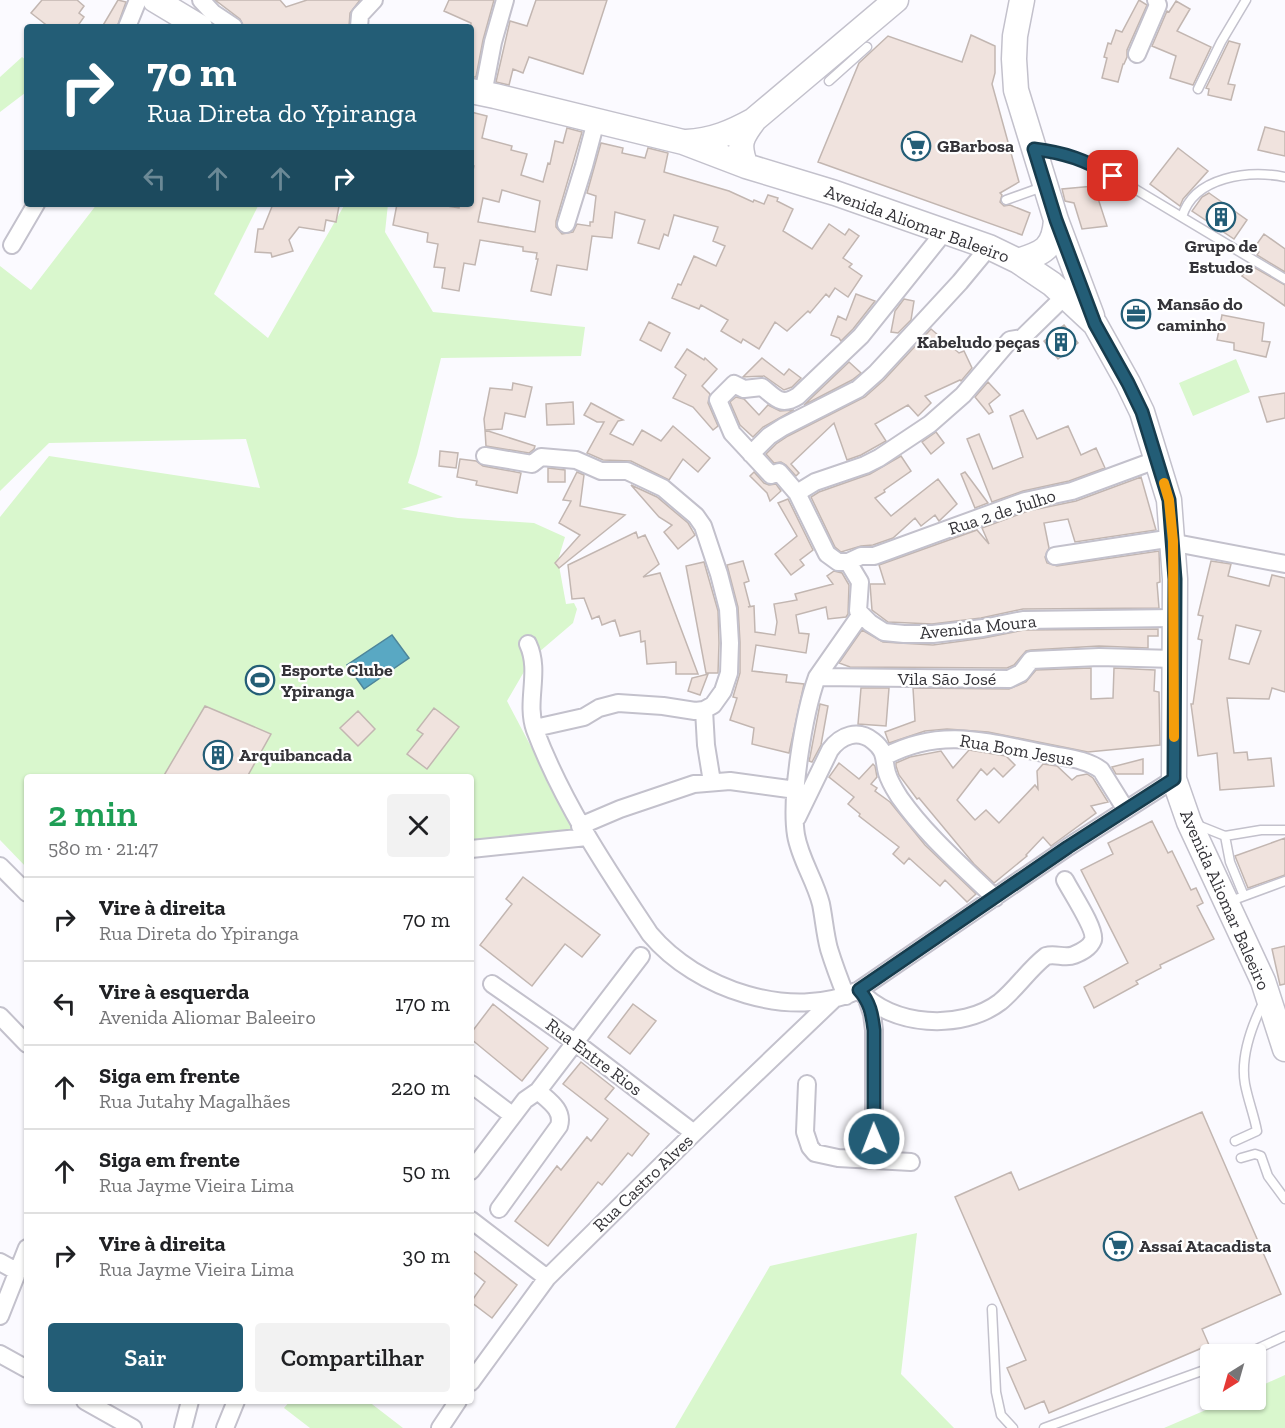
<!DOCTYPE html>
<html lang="pt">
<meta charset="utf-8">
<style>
:root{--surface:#fff;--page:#f2f2f2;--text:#202124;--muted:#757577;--line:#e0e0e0;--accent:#235d76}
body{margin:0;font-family:"Zilla Slab",serif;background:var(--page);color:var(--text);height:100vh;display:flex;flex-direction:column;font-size:22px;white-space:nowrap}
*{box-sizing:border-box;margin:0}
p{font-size:20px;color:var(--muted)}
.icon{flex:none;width:33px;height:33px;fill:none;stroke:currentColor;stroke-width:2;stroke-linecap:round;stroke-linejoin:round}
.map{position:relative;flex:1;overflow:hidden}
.details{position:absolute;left:24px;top:774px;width:450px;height:630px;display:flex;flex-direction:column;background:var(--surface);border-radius:6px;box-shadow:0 2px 4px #0004}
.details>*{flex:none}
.hud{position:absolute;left:24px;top:24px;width:450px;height:183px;border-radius:6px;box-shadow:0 2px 4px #0004;background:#235d76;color:#fff;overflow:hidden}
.needle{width:39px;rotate:217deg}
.buttons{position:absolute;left:1200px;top:1344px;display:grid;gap:12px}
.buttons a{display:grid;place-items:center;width:66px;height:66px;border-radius:6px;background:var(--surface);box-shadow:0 2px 4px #0004;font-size:30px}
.pin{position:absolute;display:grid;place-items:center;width:51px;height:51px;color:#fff;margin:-26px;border-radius:12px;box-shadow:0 3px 9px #0006}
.me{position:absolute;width:66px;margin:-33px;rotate:359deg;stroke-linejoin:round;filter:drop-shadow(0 0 4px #0008)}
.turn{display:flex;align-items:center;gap:21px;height:126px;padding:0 24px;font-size:27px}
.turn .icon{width:78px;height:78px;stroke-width:2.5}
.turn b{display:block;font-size:42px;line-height:51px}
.lanes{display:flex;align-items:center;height:57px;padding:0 24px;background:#0003;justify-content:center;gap:30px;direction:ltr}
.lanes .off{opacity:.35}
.round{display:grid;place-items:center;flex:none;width:63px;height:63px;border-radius:6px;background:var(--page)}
.head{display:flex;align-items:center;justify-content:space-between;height:102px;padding:0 24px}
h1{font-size:36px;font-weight:600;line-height:45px;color:#1e9e55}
.action{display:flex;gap:12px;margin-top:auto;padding:12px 24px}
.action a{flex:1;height:69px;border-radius:6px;background:var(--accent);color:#fff;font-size:24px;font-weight:600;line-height:69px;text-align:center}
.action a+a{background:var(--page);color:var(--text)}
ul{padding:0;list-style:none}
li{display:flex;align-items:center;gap:18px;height:84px;padding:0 24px;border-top:2px solid var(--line)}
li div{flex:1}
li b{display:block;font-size:22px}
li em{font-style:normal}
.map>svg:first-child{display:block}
</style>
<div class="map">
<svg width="1285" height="1428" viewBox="0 0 1285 1428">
<rect width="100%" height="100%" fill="#fbfaff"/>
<path fill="#d9f7cd" d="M22,57L27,61V89L25,93L0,112V77Z
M97,204H259L214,294L268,338L345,204H388L385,232L433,312L585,327L581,356L441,358L417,455L408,483L443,497L401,509L458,518L534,523L565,537L558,560L566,604L574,603L577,609L573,623L532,658L507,701L575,830L471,845V777H27V868L0,840V517L49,456L260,488L246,439L49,443L0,491V266L31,290Z
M1236,359L1250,392L1193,416L1179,383Z
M917,1233L901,1374L954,1428H675L770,1266Z
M1285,1375V1428H1164L1229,1400H1256V1388Z
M290,1401H368L403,1428H310L284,1408Z"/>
<path fill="#59a8c3" stroke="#4e859a" stroke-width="1.5" d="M392,635L409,658L364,689L347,665Z"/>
<path fill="#f0e3de" stroke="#c2b6b1" stroke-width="1.5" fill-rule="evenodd" d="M42,0H77L84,6L79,13L84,17L77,27H49L31,13Z
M118,0L126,2L117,27H102Z
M215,0H280L286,7L307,0H360L350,13L349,27H244L240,19Z
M449,0H494L483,40L476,77H471V23L444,11Z
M536,0H607L583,74L529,57L523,73L513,69L509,85L496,82L510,21L527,26Z
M1139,0L1147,5L1127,50V57L1124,64H1123L1118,82L1102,78L1107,58L1104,57L1108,43L1111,44L1116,30L1122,32Z
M1176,1L1190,9L1177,31L1211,47L1193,85L1170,78L1176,56L1152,46L1167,11L1169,12Z
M971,35L995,46V73L992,84L1019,182L1000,193L1002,195L1000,202L1004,206L1010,205L1030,213L1022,235L818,162L859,63L888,36L962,62Z
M1229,41L1240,44L1228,84L1235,85L1231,100L1208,95L1209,89L1206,88Z
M471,112L487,116L482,138L512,146L511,150L527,154L521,175L543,182L548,163L550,164L555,141L563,143L567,128L582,132L556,221V227L562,234L573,232L577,224L590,226V222H593L596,196L587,193L601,143L623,148L622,153L645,158L648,148L668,153L664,172L729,191L753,202L754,200L764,204L768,195L778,198L777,201L793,209L783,231L812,249L829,224L845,235L849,229L859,236L843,258L852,264L849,267L862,276L848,297L835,288L829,297L826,294L810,313L808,311L787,331L775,322L759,349L743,339L741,343L721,331L728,320L701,305L699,309L672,298L678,284L681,285L694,256L716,266L725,246L713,241L718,227L674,215L668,236L664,234L659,249L638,243L645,220L615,212L612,238L592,236L587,270L557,265L551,295L531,291L538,259H536L537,253L523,251V247L480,240L475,265L464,263L459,291L442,288L445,268L434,267L438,244L427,242L428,233L393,225L397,204H434L459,208L460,204H471V179L474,166H471ZM502,190L540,201L535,232L478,222L483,198L499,202Z
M1265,127L1285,132V156L1258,150Z
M1178,148L1208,171L1183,199L1180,206L1150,184Z
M1094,186L1107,226L1082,229L1074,203L1065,201L1062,189Z
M1209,193L1247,220L1234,239L1192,211L1202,197Z
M273,204H331L339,206L336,222L326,220L324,231L299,227L289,240L293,251L272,257L271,253L255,252L258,229H263Z
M1264,234L1285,249V272L1257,255L1259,252L1254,248Z
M1250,265L1285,285V306L1242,276Z
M856,294L875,301L853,329L841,341L839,338L831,335L838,316L846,320Z
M904,299L914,301L911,320L898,333L891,332L895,311Z
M1222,315L1264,323L1262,341L1270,342L1266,357L1234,350V343L1217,340Z
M649,322L670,333L661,351L640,340Z
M1064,325L1078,343L1058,359L1044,341Z
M931,329L959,353L964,351L972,368L961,381L960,380L925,396L931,403L918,416L908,405L875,424L886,441L861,455L847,460L834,423L791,464L799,473L796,476L786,465L781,462L774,463L766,454L776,444L788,436L865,397L884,380Z
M687,349L704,360L705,358L717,369L702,386L710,394L708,403L718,426L713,430L693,407L673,398L686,375L675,367Z
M762,358L784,375L789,369L801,378L792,387L784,390L764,376L743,377Z
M849,362L861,373L852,380L804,405Z
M988,382L1000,395L989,404L993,412L989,414L975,397Z
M513,383L532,387L525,417L505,413L502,429L485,430L484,419L490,388L512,390Z
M1285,393V418L1267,422L1259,397Z
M736,397L744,399L759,415L768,405L780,411L794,410L763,427L753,437L740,425L730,402Z
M573,402L574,424L547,425L546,404Z
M591,403L623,420L618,421L610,434L633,445L642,430L661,441L673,426L710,458L698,472L683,459L669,480L631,461L603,460L587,453L604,422H597L584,415Z
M1023,410L1037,439L1068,426L1081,455L1096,448L1105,468L1069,481L1023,491L992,502L967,439L979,434L993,469L1023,457L1010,416Z
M485,430L535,446L534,449L529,453L486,446Z
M936,432L944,443L931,454L922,442Z
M440,451L458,453L456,468L439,466Z
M901,456L911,471L884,490L885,492L875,498L891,516L938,479L957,504L939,521L935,515L921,526L915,518L893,538L873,545L861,546L841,552L835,547L811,497L819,492L870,474Z
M460,459L476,461L483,466L521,473L517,493L476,485L477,481L457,477Z
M548,468L565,470V482H548Z
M577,472L584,475L580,506L625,515L559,568L555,563L580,535L559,523L571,501L563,500Z
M754,472L764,483L769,485L776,484L781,491L770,501L767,493L750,476Z
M965,472L988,503L975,508L961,474Z
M1141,477L1156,530L1075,542L1068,519L1044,523L1049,548L1045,557L1047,563L1057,566L1159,551L1160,582L1157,583L1159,608L1023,609L981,618L932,624L888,622L872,610L870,584H885L879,565L977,530L989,544L982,528L1028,511L1076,501Z
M631,485L657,497L688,523L695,535L678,549L664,532L672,525L659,517Z
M788,499L813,550L800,560L804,565L791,575L775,554L797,536L778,503Z
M636,532L638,538L645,535L659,564L643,577L660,573L698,674H676V662L647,664L645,641L641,642L640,631L620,636L615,620L602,625L599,616L592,619L584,598L572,599L568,565Z
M743,561L749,581L744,583L750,606L748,607L754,606L755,632L775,635L777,622L774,604L797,600L795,594L833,584L827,576L834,571L842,573L849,585L848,614L846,617L828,619L826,607L796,615L799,633L809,634L806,653L756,645L752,671L787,675L786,682L804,684L789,753L752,744L754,728L730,720L737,698L733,697L740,673V642L738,607L727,565Z
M1211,561L1231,564L1228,576L1269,586L1272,575L1285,578V692L1272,688L1269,699L1227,698L1234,753L1247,752L1248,760L1271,758L1274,786L1220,790L1217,753L1198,756L1191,704H1193L1202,640L1198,639L1203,616L1198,615ZM1236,625L1261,631L1249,664L1229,659Z
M704,562L718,611L719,643L718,673H706L686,566Z
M1158,629V636H1148V648L1099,646L1031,650L1026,651L1014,665L1007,668L850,667L839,663L862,630L883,642L933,645L984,638L1024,630Z
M1091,668V699L1113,698L1114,668L1155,670L1154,691L1159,692L1160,745L1088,752L988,732L947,729L925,731L889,743L885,732L915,721L913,688L1009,689L1026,682L1036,670Z
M708,674L700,695L688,691L692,678Z
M861,688H889L886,726L858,724Z
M820,704L828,706L821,745L812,762L809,761L810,757Z
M205,706L271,734L247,777H163Z
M434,708L459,727L427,769L407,754L423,734L417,730Z
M358,711L375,729L358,746L340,728Z
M969,750L1006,756L1015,765L1003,777L994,768L987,775L981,769L957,800L975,820L986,810L999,823L1035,785L1038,789L1037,771L1043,764L1057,766L1072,780L1077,776L1087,774L1093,778L1108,802L1091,806L1096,813L1051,846L1043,837L1026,855L1027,856L994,883L974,864L919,798L917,799L899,775L896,766V763L910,757L941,751L953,768Z
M1143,759V774H1116L1112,767Z
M839,763L859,779L873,764L875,766L877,777L871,784L877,788L875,791L890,802L925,845L976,894L967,902L945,880L940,886L909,858L904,864L893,854L899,847L859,816L860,814L848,804L854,797L829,777Z
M1152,821L1168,853L1172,851L1191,890L1196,888L1203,903L1197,906L1214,939L1160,965L1161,968L1136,981L1138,984L1094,1008L1084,987L1128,963L1081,870L1113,854L1108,843Z
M1285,838V875L1248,888L1235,856Z
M523,877L600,935L582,957L565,944L532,986L480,945L512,904L506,899Z
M1285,946V984L1280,985L1272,949Z
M493,1004L548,1048L522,1081L471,1039V1033Z
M633,1004L656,1021L630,1054L608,1037Z
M581,1062L614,1088L605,1099L649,1134L632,1156L628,1153L602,1185L598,1182L548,1246L515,1221L557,1166L561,1170L587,1137L591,1141L608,1119L563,1084Z
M1202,1112L1281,1294L1202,1329L1209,1345L1049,1413L1044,1401L1025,1409L1007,1368L1026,1360L955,1197L1011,1172L1019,1190Z
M471,1249L517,1285L492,1318L471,1302L485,1282L474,1273L471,1276Z"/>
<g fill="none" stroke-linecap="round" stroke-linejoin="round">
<g stroke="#c3c1cc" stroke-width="11">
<path id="lane" d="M829,81L867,47
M1198,89L1221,42L1246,0
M1037,149L1063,153L1100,168L1285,279
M1006,200L1045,186
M1182,217C1194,176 1249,170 1285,177
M1195,824L1225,836L1261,830H1285
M1225,836L1230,862L1244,896
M1228,902L1285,881
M1235,1141L1257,1131C1254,1115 1248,1100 1245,1084C1240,1056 1252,1025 1264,1001
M1241,1158L1255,1154L1261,1156L1268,1176L1285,1199
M992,1309L996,1392L1001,1415L1013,1428
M1246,1354L1285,1336
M1044,1428L1210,1368"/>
</g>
<g stroke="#c3c1cc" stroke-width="20">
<path id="street" d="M201,0L213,13L234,27
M127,27L138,0
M359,27L360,15L374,0
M1137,54L1158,5L1156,0
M483,94L493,42L505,0
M566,224L584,166L596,121
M945,231L861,336L798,396C781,407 776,398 762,387L744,389L734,384L718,400L732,433L771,475L779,472L797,493L827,554L838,562H848L860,582L858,611L870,623L884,632L904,634H933L983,628L1023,620L1174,618
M12,245L36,204
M751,454L769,436L783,427L858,389L876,373L960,282L989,247
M485,456L532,464L541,457L576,460L601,471H627L663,488L696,516L703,526L719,574L728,609L730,643L729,673L723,691L713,705L704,710L695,711L663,706L618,703L599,708L584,717L535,728
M797,493L815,482L865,465L879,458L930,424L963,395L1010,340L1022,338L1066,295
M1055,556L1160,540L1285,564
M848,562L861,556H874L1025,501L1072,491L1156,460
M528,644C541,672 525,701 535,730C563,804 607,869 650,934C696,989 792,1022 859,990L1068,847L1174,779
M817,677L1009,679L1021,673L1031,660L1099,657L1175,659
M704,710L706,745L712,782
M886,756C943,726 990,743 1048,754C1066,758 1086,759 1101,770L1126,810
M797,818L830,750C841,735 858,729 873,741C887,752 883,759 887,773C890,783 895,790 900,798C926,835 962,866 995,898
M580,826L620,809L694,784L730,781L796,790
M471,849L587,837
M0,866L27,893
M492,984L575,1042L694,1133
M859,990C891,1027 962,1031 1000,1002C1017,988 1029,969 1046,956C1056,953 1065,959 1074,955C1081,952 1090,948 1093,940C1096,929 1071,892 1065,880
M846,996C840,981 834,965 829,949C825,934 824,919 821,904C815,880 800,859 796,835C790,797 804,713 817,677L861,614
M867,999L872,1014L874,1030V1159
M0,1016L27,1044
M471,1084L512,1115
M807,1084L805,1132L810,1147L815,1153L838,1158L911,1162
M471,1171L525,1100L538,1091L641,956
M499,1209L559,1126C564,1110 549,1101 538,1091
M471,1220L547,1278
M0,1262L18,1272
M0,1316L27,1248
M0,1354L27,1369
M471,1382L547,1278L694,1133L833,1000
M85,1401L133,1428
M183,1428L190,1401
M225,1428L236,1401
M440,1428L458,1401"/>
</g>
<g stroke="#c3c1cc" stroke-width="27">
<path id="secondary" d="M155,0L200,27
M1022,0L1015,36L1014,59L1016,90L1056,220L1092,316
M471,91L495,96L683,142L746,166L835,193L989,247L1018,261L1052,284L1095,324L1128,383L1142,412L1169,500L1175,579L1174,779L1189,822L1263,981L1285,1049
M686,142C712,141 732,132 754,120
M746,166C737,144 741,137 755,119L896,0
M1018,261C1043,253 1054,249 1056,220"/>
</g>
<use href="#lane" stroke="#fff" stroke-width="8"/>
<use href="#street" stroke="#fff" stroke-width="16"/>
<use href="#secondary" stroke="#fff" stroke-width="24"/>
</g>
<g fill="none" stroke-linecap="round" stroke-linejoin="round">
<g stroke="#173c4d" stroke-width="15">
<path id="route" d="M874,1139V1030C872,1014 870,1002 859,990L1068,847L1174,779L1175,579L1169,500L1142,412L1128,383L1095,324L1056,220L1034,149C1066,153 1085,160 1113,176"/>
</g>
<use href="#route" stroke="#235d76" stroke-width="10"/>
<path stroke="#f59e0b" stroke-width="10" d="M1164,483L1169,500L1173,541L1174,737"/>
</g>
<defs>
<g id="supermarket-ring" transform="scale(1.5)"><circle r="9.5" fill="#fff" stroke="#235d76" stroke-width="1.5"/><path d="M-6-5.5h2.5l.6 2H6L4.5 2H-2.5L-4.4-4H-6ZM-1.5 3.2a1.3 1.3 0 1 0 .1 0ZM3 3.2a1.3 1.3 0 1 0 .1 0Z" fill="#235d76"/></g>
<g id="building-ring" transform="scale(1.5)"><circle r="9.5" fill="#fff" stroke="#235d76" stroke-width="1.5"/><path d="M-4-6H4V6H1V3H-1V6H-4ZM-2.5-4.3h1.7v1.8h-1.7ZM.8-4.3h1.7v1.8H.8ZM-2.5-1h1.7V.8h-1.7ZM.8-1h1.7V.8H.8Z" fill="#235d76"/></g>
<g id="office-ring" transform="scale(1.5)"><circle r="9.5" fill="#fff" stroke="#235d76" stroke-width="1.5"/><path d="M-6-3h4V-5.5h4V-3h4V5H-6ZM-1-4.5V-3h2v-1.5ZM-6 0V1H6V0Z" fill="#235d76"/></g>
<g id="stadium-ring" transform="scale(1.5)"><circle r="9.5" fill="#fff" stroke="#235d76" stroke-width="1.5"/><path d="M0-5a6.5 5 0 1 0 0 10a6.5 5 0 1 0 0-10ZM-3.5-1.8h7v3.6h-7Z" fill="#235d76"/></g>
</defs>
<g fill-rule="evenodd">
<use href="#supermarket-ring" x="916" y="146"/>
<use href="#building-ring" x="1221" y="217"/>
<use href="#office-ring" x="1136" y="314"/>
<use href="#building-ring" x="1061" y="342"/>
<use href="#stadium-ring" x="260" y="680"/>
<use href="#building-ring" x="218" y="755"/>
<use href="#supermarket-ring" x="1118" y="1246"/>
</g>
<g text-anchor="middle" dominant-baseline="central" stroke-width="4.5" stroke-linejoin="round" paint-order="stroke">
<g font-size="18" font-weight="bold" fill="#353439" stroke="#fff" text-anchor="start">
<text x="937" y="146">GBarbosa</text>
<text x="1221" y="246" text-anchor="middle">Grupo de<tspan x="1221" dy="21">Estudos</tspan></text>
<text x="1157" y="304">Mansão do<tspan x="1157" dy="21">caminho</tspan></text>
<text x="1040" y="342" text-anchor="end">Kabeludo peças</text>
<text x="281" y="670">Esporte Clube<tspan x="281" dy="21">Ypiranga</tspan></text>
<text x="239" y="755">Arquibancada</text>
<text x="1139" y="1246">Assaí Atacadista</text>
</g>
<g font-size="18" fill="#353439" stroke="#fff">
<text transform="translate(917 224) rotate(20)">Avenida Aliomar Baleeiro</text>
<text transform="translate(1002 512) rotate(-18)">Rua 2 de Julho</text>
<text transform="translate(978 627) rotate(-6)">Avenida Moura</text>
<text x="947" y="679">Vila São José</text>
<text transform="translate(1017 750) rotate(10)">Rua Bom Jesus</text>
<text transform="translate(1225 900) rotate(66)">Avenida Aliomar Baleeiro</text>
<text transform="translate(594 1057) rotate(37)">Rua Entre Rios</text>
<text transform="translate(643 1183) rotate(-44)">Rua Castro Alves</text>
</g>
</g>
</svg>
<div class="buttons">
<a><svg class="needle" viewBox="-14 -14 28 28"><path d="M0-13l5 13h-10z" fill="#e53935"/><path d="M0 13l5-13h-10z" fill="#757577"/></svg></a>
</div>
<div class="pin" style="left:1113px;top:176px;background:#d93025"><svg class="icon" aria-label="arrive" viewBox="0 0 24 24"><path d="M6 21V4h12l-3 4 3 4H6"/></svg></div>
<svg class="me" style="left:874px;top:1139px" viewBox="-20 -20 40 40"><circle r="17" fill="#235d76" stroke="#fff" stroke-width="3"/><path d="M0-11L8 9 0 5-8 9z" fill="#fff"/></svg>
<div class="hud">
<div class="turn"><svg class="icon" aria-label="right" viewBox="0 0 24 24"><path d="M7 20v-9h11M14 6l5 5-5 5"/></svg><div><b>70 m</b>Rua Direta do Ypiranga</div></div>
<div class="lanes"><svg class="icon off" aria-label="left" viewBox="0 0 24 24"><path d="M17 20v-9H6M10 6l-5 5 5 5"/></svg><svg class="icon off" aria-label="ahead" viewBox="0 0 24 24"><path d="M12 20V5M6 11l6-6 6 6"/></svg><svg class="icon off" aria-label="ahead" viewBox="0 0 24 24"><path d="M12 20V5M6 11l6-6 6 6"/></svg><svg class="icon" aria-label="right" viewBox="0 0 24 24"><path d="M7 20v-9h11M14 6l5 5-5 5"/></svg></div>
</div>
<section class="details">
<div class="head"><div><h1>2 min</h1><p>580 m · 21:47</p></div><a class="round"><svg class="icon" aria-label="close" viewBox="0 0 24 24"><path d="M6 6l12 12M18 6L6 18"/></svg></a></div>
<ul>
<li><svg class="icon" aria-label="right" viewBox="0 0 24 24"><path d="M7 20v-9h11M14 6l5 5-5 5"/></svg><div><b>Vire à direita</b><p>Rua Direta do Ypiranga</p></div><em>70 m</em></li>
<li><svg class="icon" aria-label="left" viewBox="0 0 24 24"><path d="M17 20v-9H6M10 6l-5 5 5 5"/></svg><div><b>Vire à esquerda</b><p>Avenida Aliomar Baleeiro</p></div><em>170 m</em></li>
<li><svg class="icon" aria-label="ahead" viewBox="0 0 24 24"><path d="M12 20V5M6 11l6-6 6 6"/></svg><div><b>Siga em frente</b><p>Rua Jutahy Magalhães</p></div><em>220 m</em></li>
<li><svg class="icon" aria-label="ahead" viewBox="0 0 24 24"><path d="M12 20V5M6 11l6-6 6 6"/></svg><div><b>Siga em frente</b><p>Rua Jayme Vieira Lima</p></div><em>50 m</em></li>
<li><svg class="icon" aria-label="right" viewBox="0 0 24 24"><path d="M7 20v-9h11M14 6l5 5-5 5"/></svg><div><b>Vire à direita</b><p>Rua Jayme Vieira Lima</p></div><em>30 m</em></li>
</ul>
<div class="action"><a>Sair</a><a>Compartilhar</a></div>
</section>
</div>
